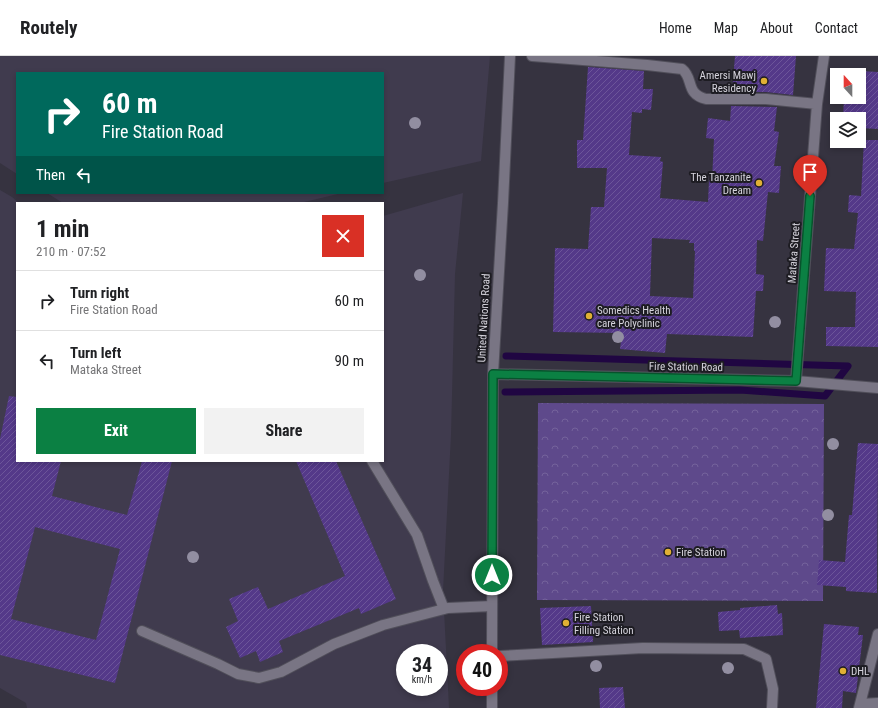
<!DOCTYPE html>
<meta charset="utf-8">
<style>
:root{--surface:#fff;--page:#f2f2f2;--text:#202124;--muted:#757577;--line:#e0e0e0;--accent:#0b8043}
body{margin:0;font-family:"Roboto Condensed",sans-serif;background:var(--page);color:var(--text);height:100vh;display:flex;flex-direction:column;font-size:15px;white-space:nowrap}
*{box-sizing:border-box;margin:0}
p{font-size:13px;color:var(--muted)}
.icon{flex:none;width:22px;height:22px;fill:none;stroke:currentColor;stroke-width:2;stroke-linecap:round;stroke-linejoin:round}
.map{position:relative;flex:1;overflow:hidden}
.details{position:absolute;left:16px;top:146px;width:368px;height:260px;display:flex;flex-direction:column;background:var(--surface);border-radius:0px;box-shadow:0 2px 6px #0003}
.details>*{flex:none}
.hud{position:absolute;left:16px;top:16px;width:368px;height:122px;border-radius:0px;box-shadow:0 2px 6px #0003;background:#00695c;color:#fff;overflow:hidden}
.needle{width:26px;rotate:339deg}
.fabs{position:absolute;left:830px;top:12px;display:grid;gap:8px}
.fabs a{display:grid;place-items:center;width:36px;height:36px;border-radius:0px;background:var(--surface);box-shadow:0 2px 6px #0003;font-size:20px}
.speed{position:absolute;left:396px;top:588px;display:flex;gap:8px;font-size:20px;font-weight:700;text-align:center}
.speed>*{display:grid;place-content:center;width:52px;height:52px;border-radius:50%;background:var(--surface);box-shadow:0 2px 6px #0003;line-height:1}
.speed small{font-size:10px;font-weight:400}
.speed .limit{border:6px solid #d22;background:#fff;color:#111}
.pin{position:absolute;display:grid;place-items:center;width:34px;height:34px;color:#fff;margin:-41px -17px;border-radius:50% 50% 50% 0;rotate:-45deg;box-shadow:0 0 4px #0007}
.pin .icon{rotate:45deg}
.me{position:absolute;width:44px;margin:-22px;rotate:0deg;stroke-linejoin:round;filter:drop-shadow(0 0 3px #0008)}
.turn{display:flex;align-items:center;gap:14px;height:84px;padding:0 20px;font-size:18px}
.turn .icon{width:52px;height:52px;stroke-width:2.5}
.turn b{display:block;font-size:28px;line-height:34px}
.then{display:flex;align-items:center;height:38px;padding:0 20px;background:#0003;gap:8px;font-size:15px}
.round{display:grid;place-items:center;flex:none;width:42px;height:42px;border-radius:0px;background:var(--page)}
.overview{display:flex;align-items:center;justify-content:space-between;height:68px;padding:0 20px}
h1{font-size:24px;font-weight:700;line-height:30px}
.cta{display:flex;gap:8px;margin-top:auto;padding:8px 20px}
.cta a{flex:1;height:46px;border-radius:0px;background:var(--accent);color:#fff;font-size:16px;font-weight:700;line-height:46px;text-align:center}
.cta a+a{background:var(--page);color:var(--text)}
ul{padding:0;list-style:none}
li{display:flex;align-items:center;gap:12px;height:60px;padding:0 20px;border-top:1px solid var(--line)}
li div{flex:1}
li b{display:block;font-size:15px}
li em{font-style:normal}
header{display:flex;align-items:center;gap:24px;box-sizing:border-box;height:56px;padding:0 20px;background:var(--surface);border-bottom:1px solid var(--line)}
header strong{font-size:19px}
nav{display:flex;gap:22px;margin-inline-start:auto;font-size:14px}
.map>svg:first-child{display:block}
</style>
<header>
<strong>Routely</strong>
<nav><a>Home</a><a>Map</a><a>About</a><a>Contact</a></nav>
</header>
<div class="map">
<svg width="878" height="652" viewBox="0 0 878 652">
<defs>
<pattern id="park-crowns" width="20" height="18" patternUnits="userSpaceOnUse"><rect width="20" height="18" fill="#5e498b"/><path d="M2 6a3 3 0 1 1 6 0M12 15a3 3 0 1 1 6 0" fill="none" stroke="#74629b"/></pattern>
<pattern id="building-hatch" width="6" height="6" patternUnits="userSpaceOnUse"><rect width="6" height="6" fill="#543989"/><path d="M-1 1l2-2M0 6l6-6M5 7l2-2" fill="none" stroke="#6c5599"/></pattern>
</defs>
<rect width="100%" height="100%" fill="#363340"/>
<path fill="#403b4e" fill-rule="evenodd" d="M0,0H490L481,105L383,127V17H17V118L0,107Z
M0,134L12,141L19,147H17V405H383V160L463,137L455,218L451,379L443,535L449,652H27L26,647L0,632ZM405,597H439V631H405Z
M47,137H342L300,147H63Z"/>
<path fill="url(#park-crowns)" d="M538,347L824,348L823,545L537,544Z"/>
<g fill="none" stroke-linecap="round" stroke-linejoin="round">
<path stroke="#200642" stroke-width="7" d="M505,336L740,334L825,340L848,310L506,300"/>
</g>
<path fill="url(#building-hatch)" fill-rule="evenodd" d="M735,0H796L793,39L766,36H732Z
M588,11L644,15L643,33H653L651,54L642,53V57L632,56L629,99L661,101L660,105L663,106L660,142L708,146L709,124H712L714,83L706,82L708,62L730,65L731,50L777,51L774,75L779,76L774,110H781L779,137L768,136L763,185L757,184L756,218L764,219L763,235H756L753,281L667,278L665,297L620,293L622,277L553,276L555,192L588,193L591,151H604L607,112H577V84H583ZM652,182L690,184L689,187H694V195H695L693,242L650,240Z
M845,14L878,16V73L859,72V63H843L844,41H859V19H845Z
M864,84H878V291L826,290V271H855L856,236L824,235L826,192L854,193L858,157L848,156L849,139L861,140Z
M9,340L17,341V405H61L52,440L127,459L142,405H172L115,627L0,599V383ZM35,471L120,493L96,584L11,563Z
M858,387L878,388L877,537L846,535V531L817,529L819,504L845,506L849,459H852Z
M296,405H336L396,543L361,558L359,552L279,585L283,596L260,606L256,595L240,602L226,571L238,565L229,543L258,531L268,553L345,520Z
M777,549L778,558L782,557L783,579L740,582L739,574L719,575L718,556L740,554V552Z
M591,550L593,586L542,589L540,552Z
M824,568L859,571L858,579H863L856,637L843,635L842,652H816Z
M623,631L625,652H600L599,632Z"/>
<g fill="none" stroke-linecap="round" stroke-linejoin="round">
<g stroke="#514f5a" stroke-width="12">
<path id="minor" d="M532,0L647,9L682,13C694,22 685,38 706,43H766L817,48
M493,318L796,325L878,332
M796,325L817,48L824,0
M372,405L417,479L433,525L444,553
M142,575L218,608L238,618L259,622L281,616L334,588L383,569L448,552L492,550
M492,597L493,318L503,147L510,0
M499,600L643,592L744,593L766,603L773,633L772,652
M861,648L878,647
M492,652V631
M859,652L878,578"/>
</g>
<use href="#minor" stroke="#797584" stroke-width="10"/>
</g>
<g fill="#928ea1">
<circle cx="415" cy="67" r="6"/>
<circle cx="420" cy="219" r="6"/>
<circle cx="775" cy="266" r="6"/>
<circle cx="618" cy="281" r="6"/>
<circle cx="833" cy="388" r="6"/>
<circle cx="828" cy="459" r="6"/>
<circle cx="193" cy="501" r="6"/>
<circle cx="596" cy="610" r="6"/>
<circle cx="728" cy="612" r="6"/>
</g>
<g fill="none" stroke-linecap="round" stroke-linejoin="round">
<g stroke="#07532c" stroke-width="10">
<path id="route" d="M492,519L493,318L796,325L810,140"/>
</g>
<use href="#route" stroke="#0b8043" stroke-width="7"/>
</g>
<g fill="#e0b034" stroke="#1d1c22" stroke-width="1.5">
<circle cx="764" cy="25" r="4"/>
<circle cx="759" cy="127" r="4"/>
<circle cx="589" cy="260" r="4"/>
<circle cx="668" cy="496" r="4"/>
<circle cx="566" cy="567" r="4"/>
<circle cx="843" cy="615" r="4"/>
</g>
<g text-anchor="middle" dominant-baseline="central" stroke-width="4" stroke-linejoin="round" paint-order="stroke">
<g font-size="11" fill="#d5d3dc" stroke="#1d1c22" text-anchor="start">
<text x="756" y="19" text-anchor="end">Amersi Mawj<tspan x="756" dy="13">Residency</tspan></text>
<text x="751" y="121" text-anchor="end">The Tanzanite<tspan x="751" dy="13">Dream</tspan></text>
<text x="597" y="254">Somedics Health<tspan x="597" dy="13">care Polyclinic</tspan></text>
<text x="676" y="496">Fire Station</text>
<text x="574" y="561">Fire Station<tspan x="574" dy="13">Filling Station</tspan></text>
<text x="851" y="615">DHL</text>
</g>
<g font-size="11" fill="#d5d3dc" stroke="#1d1c22">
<text transform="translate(794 197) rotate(-86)">Mataka Street</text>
<text transform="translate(484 262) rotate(-87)">United Nations Road</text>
<text transform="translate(686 311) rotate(1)">Fire Station Road</text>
</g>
</g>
</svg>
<div class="fabs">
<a><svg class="needle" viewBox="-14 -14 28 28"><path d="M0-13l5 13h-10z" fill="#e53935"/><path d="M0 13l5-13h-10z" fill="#757577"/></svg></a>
<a><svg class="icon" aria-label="layers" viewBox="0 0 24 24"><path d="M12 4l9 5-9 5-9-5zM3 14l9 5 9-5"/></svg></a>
</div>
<div class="speed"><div>34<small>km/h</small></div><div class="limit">40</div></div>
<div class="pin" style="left:810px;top:140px;background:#d93025"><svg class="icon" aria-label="arrive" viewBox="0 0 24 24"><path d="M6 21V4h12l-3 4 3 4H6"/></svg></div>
<svg class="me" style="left:492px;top:519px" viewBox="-20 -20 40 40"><circle r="17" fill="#0b8043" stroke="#fff" stroke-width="3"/><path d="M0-11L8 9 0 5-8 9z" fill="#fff"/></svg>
<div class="hud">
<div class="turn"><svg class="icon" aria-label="right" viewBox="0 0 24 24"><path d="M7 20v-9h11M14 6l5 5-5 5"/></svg><div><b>60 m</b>Fire Station Road</div></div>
<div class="then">Then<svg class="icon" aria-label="left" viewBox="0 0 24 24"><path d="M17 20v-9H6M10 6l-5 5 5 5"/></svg></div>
</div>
<section class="details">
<div class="overview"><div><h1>1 min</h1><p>210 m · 07:52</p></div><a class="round" style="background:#d93025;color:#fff"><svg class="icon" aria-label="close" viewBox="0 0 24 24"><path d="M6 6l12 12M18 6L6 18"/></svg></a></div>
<ul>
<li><svg class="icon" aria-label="right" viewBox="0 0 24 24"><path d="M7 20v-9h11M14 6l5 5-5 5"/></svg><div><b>Turn right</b><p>Fire Station Road</p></div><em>60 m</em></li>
<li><svg class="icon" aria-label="left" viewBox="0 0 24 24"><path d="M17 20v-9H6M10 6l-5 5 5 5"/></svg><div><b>Turn left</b><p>Mataka Street</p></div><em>90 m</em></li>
</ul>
<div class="cta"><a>Exit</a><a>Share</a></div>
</section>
</div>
